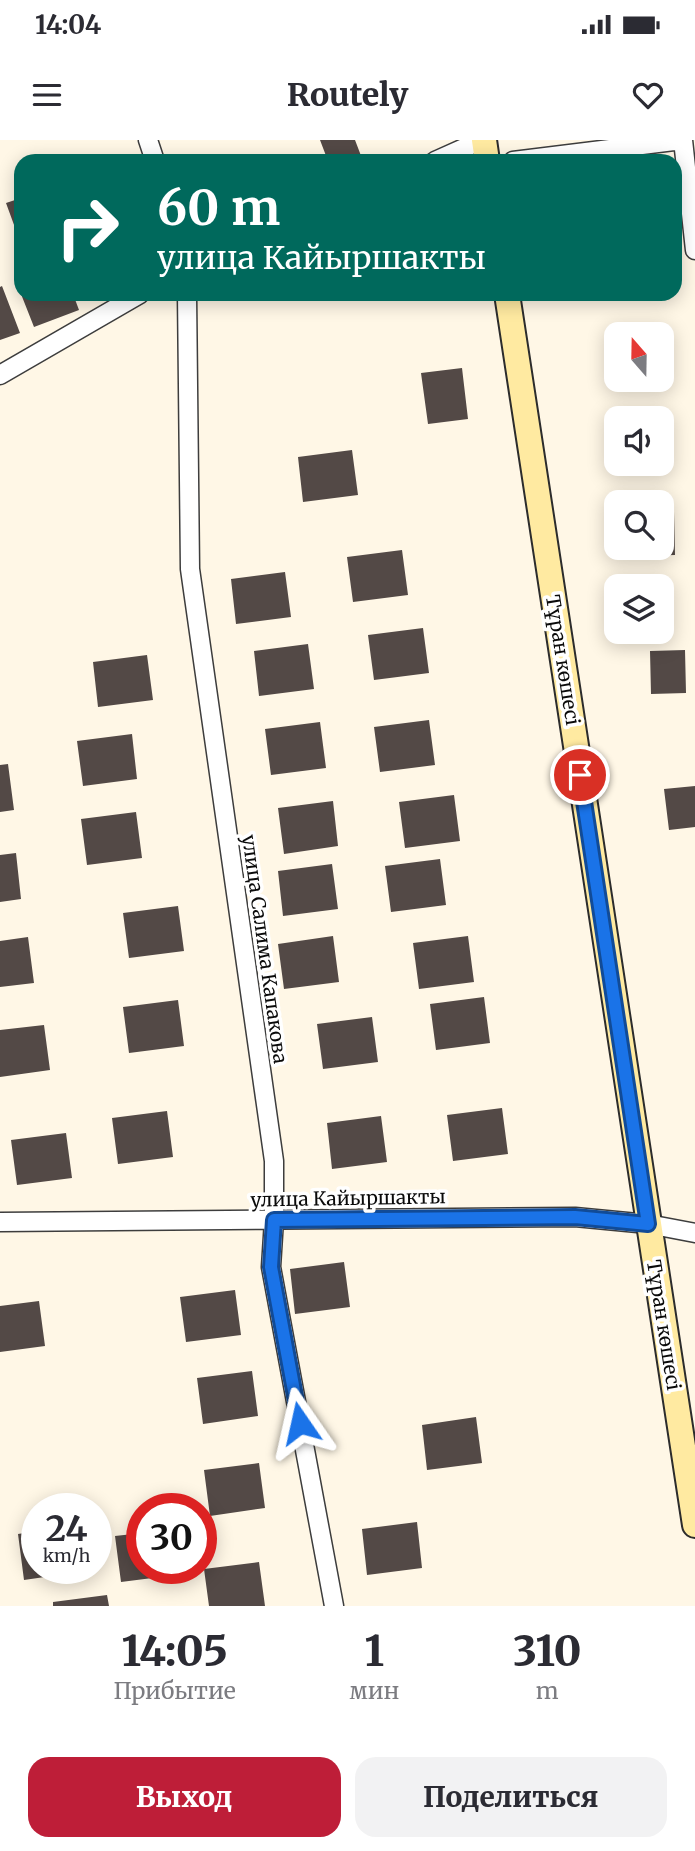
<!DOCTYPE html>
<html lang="ru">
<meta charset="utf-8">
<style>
:root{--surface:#fff;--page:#f2f2f3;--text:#2b2b33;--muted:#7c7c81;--accent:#be1e38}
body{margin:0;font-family:Merriweather,serif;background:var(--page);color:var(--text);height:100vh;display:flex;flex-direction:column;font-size:26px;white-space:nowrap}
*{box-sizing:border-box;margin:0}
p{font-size:23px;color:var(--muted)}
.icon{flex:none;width:38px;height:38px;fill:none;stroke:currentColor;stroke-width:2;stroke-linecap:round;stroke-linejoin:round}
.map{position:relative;height:1466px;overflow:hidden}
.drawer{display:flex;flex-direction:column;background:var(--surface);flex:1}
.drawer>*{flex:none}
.guide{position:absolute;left:14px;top:14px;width:668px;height:147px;border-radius:21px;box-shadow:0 4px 18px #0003;background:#00695c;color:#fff;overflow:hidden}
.needle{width:46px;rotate:340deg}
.controls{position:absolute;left:604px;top:182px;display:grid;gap:14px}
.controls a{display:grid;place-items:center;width:70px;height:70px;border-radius:14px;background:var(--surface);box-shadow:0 4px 18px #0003;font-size:35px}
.speed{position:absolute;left:21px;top:1353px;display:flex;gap:14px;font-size:35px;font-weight:700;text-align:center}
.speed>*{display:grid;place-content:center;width:91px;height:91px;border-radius:50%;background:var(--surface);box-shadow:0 4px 18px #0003;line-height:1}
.speed small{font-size:18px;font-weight:400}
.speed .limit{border:10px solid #d22;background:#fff;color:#111}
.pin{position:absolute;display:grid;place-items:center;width:60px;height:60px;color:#fff;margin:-30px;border:4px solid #fff;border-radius:50%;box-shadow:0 2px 7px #0007}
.me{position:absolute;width:77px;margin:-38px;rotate:349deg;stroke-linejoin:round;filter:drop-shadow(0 0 5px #0008)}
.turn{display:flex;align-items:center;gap:24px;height:147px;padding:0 28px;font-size:32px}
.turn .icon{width:91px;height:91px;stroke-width:2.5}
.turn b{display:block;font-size:49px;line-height:60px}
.eta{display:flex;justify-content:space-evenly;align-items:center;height:119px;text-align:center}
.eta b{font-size:42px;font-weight:800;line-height:49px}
.cta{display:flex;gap:14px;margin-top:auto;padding:14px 28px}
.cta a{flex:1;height:80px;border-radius:21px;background:var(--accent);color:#fff;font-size:28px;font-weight:800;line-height:80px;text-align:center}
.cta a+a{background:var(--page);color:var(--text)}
.status{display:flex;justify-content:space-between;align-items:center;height:49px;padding:0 35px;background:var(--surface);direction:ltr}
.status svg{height:19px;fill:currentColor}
header{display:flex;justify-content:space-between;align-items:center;height:91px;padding:0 28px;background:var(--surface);font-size:32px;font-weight:800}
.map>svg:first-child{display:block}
</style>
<div class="status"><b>14:04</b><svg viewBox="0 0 49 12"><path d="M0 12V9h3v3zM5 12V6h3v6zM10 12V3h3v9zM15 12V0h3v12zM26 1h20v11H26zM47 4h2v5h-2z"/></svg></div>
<header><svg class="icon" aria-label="menu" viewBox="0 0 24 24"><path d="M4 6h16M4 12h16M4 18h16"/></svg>Routely<svg class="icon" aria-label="heart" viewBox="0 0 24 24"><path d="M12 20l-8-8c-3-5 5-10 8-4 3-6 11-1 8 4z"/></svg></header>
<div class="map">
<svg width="695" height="1466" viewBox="0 0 695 1466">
<rect width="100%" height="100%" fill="#fff7e6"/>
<path fill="#534946" d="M320,0H355L363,21H328Z
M21,58V104L6,63Z
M2,146L20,193L0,200V147Z
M21,154H73L79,170L34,187Z
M462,228L468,279L428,284L421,233Z
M352,310L358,355L303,362L298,317Z
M674,372L675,415L640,416V408H662V373Z
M402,410L408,455L353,462L347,417Z
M285,432L291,477L236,484L231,439Z
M423,488L429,533L374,540L368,495Z
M308,504L314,549L259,556L254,511Z
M685,510L686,553L651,554L650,511Z
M147,515L153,560L98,567L93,522Z
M429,580L435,625L380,632L374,587Z
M320,582L326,628L271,635L265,589Z
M132,594L137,639L83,646L77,601Z
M8,624L14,670L0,672V625Z
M695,646V687L669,690L664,649Z
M454,655L460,701L405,708L399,662Z
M333,661L338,706L284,714L278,668Z
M136,672L142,718L87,725L81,679Z
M16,713L21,759L0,762V715Z
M440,719L446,765L391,772L385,726Z
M332,724L338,769L283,776L278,731Z
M178,766L184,811L129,818L123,773Z
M333,796L339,842L284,849L278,804Z
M468,796L474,842L419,849L413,803Z
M28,797L34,843L0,847V801Z
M484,857L490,903L436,910L430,864Z
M178,860L184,906L129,913L123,867Z
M372,877L378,922L323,929L317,884Z
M44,885L50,930L0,937V890Z
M502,968L508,1014L453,1021L447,975Z
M167,971L173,1017L118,1024L112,978Z
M381,976L387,1022L332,1029L327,983Z
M66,993L72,1038L17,1045L11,1000Z
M344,1122L350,1167L295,1174L290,1129Z
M235,1150L241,1195L186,1202L180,1157Z
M39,1161L45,1206L0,1212V1166Z
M252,1231L258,1276L203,1284L197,1238Z
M476,1277L482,1323L427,1330L422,1285Z
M259,1323L265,1368L210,1376L204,1330Z
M417,1382L422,1428L367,1435L362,1389Z
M37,1391V1428H78L79,1432L24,1440L18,1394Z
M142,1393V1428H175L176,1435L121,1442L115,1396Z
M259,1422L265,1466H209L204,1429Z
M107,1455L109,1466H53V1462Z"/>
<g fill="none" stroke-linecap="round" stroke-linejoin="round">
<g stroke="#3d3d3d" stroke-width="21">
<path id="street" d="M148,0L155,21
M683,0L695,110
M435,21L482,0
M513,21L682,0
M187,154L190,429L274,1021V1080L271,1127L334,1466
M0,235L140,154
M0,1082L575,1077L648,1084L695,1093"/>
</g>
<g stroke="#2c2c2c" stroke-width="28">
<path id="secondary" d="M484,0L487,21
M507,154L695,1385"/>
</g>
<use href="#street" stroke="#fff" stroke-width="18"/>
<use href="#secondary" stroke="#ffeaa1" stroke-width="24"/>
</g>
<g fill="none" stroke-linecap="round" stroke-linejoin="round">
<g stroke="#114b97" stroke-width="18">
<path id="route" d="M300,1283L271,1127L274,1080L575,1077L648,1084L580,635"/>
</g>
<use href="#route" stroke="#1a73e8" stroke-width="12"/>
</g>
<g text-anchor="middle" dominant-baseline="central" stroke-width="7" stroke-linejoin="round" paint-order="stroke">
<g font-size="19" fill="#0a0a0a" stroke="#fff">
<text transform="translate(563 520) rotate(81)">Тұран көшесі</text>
<text transform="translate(265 809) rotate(82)">улица Салима Капакова</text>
<text transform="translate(348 1058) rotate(-1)">улица Кайыршакты</text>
<text transform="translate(664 1185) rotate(81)">Тұран көшесі</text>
</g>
</g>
</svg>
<div class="controls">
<a><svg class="needle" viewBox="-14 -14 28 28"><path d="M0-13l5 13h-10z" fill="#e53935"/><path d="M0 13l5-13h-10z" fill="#7c7c81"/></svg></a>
<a><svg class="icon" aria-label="sound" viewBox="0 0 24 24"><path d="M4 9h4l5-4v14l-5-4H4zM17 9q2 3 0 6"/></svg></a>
<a><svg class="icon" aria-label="search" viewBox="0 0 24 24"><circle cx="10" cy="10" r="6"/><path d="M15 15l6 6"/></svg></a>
<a><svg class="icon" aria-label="layers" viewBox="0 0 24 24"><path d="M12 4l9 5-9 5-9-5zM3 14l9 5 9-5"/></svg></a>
</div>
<div class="speed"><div>24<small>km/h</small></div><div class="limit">30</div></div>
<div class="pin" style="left:580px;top:635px;background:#d93025"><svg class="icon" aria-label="arrive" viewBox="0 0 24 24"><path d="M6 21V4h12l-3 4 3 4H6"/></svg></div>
<svg class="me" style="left:300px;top:1283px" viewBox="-20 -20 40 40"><path d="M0-17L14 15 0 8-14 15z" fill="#1a73e8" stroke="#fff" stroke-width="4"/></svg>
<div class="guide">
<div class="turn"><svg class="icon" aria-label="right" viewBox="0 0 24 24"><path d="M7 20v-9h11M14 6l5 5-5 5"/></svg><div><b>60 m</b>улица Кайыршакты</div></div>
</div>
</div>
<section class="drawer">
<div class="eta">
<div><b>14:05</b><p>Прибытие</p></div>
<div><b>1</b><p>мин</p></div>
<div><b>310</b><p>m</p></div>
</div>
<div class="cta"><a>Выход</a><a>Поделиться</a></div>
</section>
